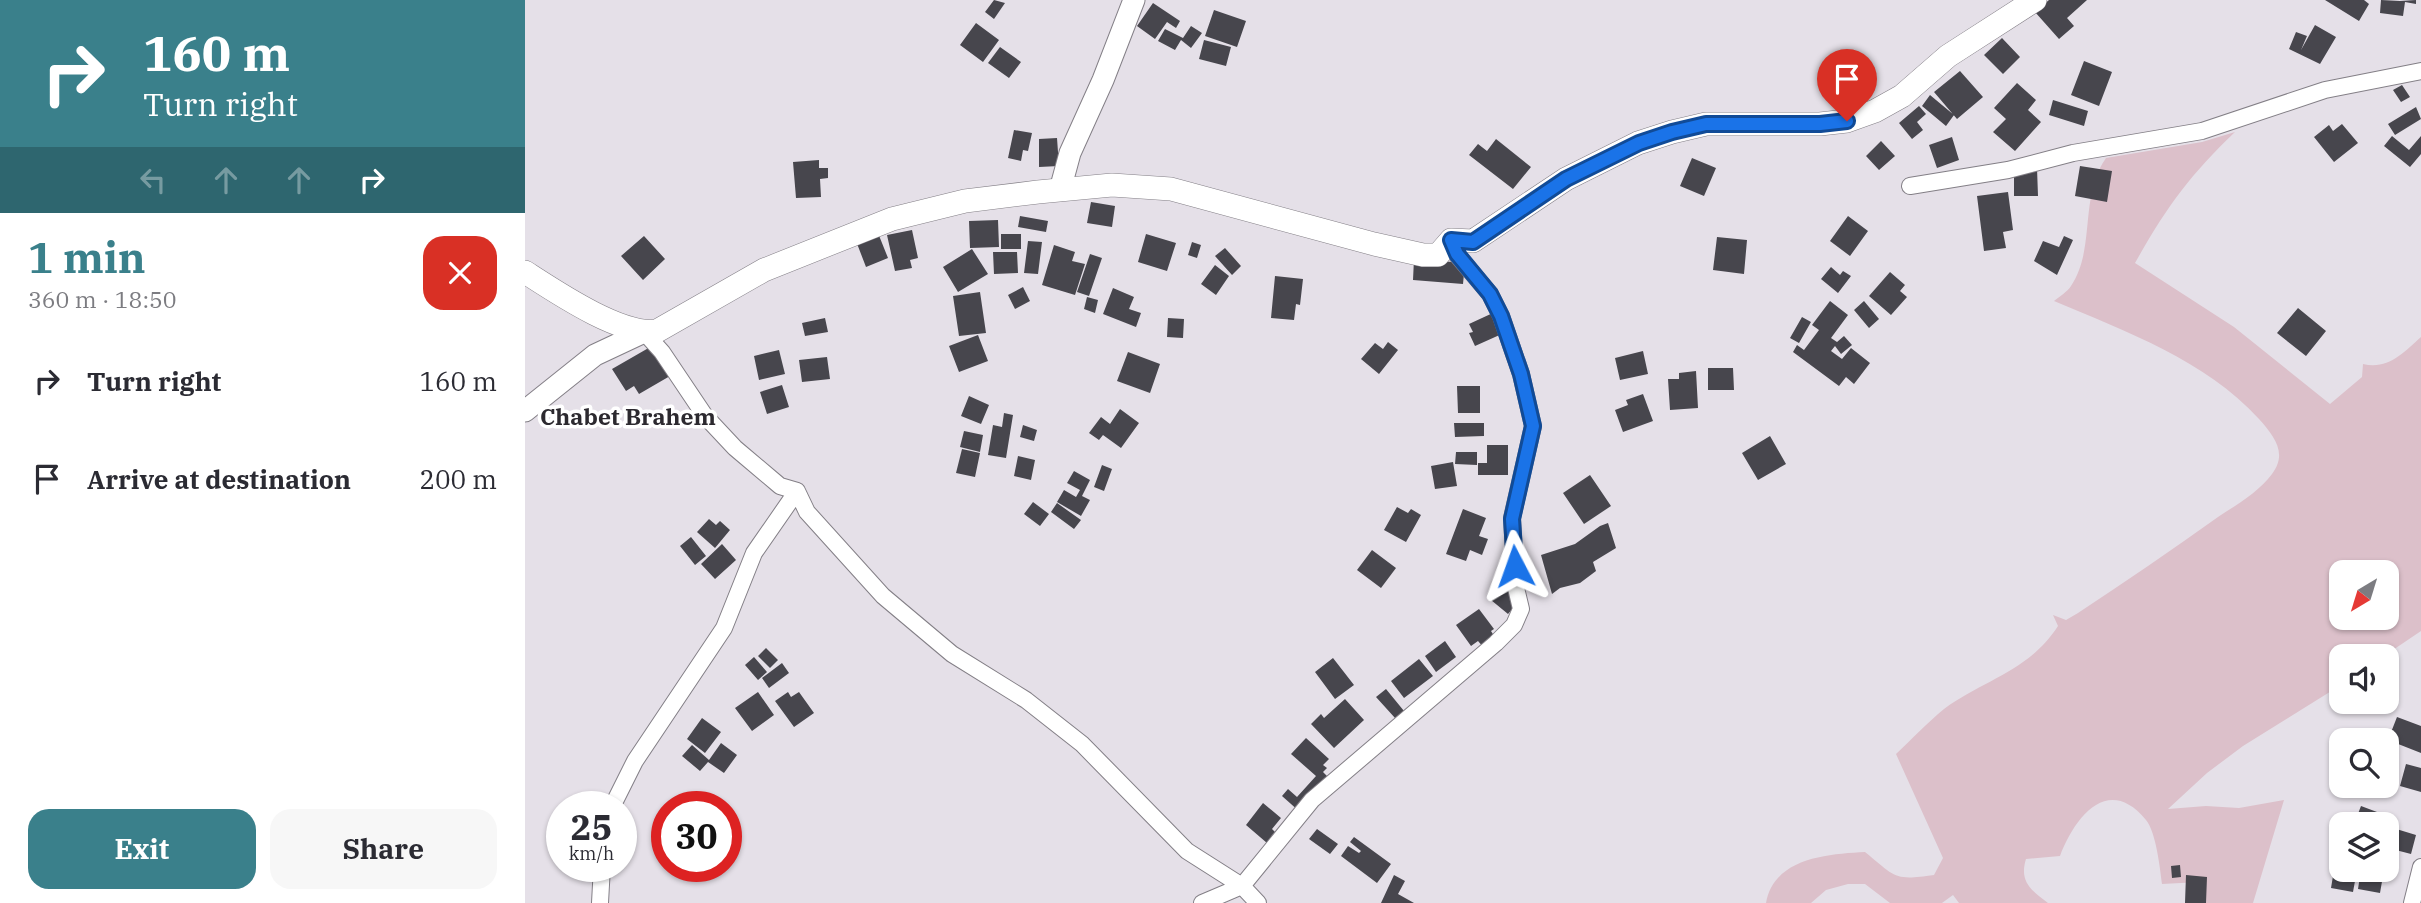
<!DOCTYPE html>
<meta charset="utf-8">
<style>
:root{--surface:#fff;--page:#f7f7f7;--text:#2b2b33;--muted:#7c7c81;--accent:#3a808b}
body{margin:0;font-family:"IBM Plex Serif",serif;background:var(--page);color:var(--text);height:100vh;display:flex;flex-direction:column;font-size:26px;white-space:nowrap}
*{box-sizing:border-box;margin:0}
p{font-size:23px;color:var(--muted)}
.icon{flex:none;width:38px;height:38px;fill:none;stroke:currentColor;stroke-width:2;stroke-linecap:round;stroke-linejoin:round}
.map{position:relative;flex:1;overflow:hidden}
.drawer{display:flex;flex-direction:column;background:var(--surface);width:525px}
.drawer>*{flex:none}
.hud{background:#3a808b;color:#fff;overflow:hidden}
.needle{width:46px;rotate:218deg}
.buttons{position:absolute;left:1804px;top:560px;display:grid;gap:14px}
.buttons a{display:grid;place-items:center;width:70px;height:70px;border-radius:14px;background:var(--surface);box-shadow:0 2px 5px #0004;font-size:35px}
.speed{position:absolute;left:21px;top:791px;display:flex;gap:14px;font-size:35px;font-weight:700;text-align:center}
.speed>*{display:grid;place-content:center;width:91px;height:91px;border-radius:50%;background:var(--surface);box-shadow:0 2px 5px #0004;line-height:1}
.speed small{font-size:18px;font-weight:400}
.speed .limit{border:10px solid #d22;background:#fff;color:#111}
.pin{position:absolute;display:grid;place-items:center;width:60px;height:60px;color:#fff;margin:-72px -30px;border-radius:50% 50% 50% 0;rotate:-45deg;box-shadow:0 0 7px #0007}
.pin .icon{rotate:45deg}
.me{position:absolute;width:77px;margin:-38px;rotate:356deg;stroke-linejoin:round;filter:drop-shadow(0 0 5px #0008)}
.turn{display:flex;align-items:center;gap:24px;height:147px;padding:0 28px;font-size:32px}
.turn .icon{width:91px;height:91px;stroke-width:2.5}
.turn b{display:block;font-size:49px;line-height:60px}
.lanes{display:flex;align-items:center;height:66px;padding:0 28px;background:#0003;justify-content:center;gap:35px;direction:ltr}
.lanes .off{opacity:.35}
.round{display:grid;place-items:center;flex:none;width:74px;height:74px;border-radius:21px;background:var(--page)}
.head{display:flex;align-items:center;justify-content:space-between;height:119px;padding:0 28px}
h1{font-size:42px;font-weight:700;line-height:52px;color:var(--accent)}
.primary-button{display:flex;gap:14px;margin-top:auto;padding:14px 28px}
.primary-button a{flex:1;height:80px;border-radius:21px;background:var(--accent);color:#fff;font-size:28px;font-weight:700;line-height:80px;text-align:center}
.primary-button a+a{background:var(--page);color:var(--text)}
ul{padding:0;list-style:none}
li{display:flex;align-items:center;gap:21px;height:98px;padding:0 28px}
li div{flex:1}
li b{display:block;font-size:26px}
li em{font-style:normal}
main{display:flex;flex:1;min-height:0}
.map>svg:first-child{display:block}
</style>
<main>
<section class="drawer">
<div class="hud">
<div class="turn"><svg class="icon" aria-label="right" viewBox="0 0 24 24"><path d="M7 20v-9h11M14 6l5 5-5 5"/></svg><div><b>160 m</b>Turn right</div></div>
<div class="lanes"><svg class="icon off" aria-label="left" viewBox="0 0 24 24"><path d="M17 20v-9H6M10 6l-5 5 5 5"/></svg><svg class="icon off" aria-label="ahead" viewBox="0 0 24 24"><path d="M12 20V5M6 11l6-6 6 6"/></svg><svg class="icon off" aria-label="ahead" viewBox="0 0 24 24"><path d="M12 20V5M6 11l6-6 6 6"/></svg><svg class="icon" aria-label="right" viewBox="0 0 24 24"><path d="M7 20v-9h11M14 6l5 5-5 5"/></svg></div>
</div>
<div class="head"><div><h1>1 min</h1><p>360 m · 18:50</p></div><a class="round" style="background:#d93025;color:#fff"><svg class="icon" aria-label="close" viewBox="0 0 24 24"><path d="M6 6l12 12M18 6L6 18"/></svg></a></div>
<ul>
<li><svg class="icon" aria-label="right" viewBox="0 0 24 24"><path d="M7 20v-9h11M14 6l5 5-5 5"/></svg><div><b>Turn right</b></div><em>160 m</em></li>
<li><svg class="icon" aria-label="arrive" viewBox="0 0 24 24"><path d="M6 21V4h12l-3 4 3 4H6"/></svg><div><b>Arrive at destination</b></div><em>200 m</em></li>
</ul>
<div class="primary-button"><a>Exit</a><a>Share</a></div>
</section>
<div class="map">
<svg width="1896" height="903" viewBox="0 0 1896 903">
<rect width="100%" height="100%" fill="#e5e0e8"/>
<path fill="#dcc0ca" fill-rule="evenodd" d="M1710,132C1664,176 1641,208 1610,263L1709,327L1805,404L1837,377L1838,364C1863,370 1878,353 1896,337V631L1859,656H1816V685L1718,746L1682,773L1643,809L1681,806L1714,808L1759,800L1728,903H1676L1675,882L1637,884C1635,868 1631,832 1621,820C1583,774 1550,817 1535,856L1501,859C1494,882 1506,890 1523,903H1434L1428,895L1417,903H1365L1340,884H1323L1301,890L1286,903H1241C1249,858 1302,854 1340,852C1371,877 1368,881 1409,875L1418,858L1371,754C1387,739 1403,722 1419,709C1460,679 1503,672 1533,626L1528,615L1541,620L1553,613C1600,582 1647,550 1693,517C1711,505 1734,492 1747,474C1763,453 1749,436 1734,419C1680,360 1602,332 1529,301C1535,296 1542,292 1546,286C1571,249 1554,196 1581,158L1677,142ZM1816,572H1862V618H1816Z"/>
<path fill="#47464d" d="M469,0L480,3L469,19L460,12Z
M1524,0H1562L1542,18L1549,26L1534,39L1510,12Z
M1800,0H1839L1844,4L1834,21Z
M1856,0L1875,1L1891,0V4L1880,2L1878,16L1855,13Z
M628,3L655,21L651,28L642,22L630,39L612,26Z
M689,10L721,21L712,47L680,36Z
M451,23L474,40L458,62L435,45Z
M1790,25L1811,37L1795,64L1764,49L1771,32L1782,36L1776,50Z
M666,26L677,33L666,48L656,40L650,50L633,41L640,29L658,38Z
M1477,38L1495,57L1478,74L1459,55Z
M679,40L706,47L701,66L674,59Z
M475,47L496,62L484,78L463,63Z
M1559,61L1587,72L1574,106L1546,95Z
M1435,71L1458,97L1432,119L1409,92Z
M1492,83L1511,100L1503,110L1516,122L1490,151L1468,132L1481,119L1469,108Z
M1877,85L1885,97L1876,102L1868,90Z
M1405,95L1429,115L1421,126L1397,106Z
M1528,100L1563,111L1559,126L1524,115Z
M1394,106L1401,114L1392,122L1398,130L1387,139L1374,123Z
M1891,107L1896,119L1870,135L1863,124Z
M1817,124L1833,143L1809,162L1789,137L1804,125L1808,131Z
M489,130L507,133L503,151L498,150L496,161L483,158Z
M1867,136L1884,150L1896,136V154L1885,167L1859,146Z
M1427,137L1434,160L1412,168L1404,145Z
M532,138L534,166L514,167V139Z
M971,139L1006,167L988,189L944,155L953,144L962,151Z
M1356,141L1370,156L1354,170L1341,156Z
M1167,158L1191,168L1179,196L1155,186Z
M294,160V168H303V178L295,179L296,197L271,198L268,162Z
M1555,166L1587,171L1582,202L1550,196Z
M1512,168L1513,196H1489V169Z
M1483,192L1488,230L1478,232L1481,248L1459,251L1452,196Z
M566,202L590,206L587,227L562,223Z
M495,216L523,221L521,232L493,227Z
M1323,216L1343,231L1325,256L1305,241Z
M473,220L474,247L445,248L444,221Z
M387,230L393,258L385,260L387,268L370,271L362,235Z
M353,233L363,258L341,267L331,241Z
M476,234H496V249H476Z
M621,234L651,243L642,271L613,262Z
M119,236L140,259L118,280L96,256Z
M1539,236L1548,240L1532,275L1509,261L1518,241L1534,247Z
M1192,237L1222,240L1219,274L1188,270Z
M503,241L517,242L513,274L499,273Z
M667,242L676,245L672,258L663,255Z
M529,245L550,252L547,261L560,264L550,295L517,285Z
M700,248L716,266L707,275L690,256Z
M447,249L463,274L433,292L418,267Z
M468,252H492L493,273L469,274Z
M565,254L577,258L564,296L552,292Z
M889,259L940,263L938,284L888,280Z
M690,265L704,276L691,295L676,284Z
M1306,267L1315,275L1318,271L1326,276L1313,293L1296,279Z
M1365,272L1380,285L1375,291L1382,297L1366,315L1344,296Z
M750,276L778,279L775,305L771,304L769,320L746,318Z
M498,287L505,301L490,309L483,295Z
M588,288L609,297L604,309L616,313L611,327L578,314Z
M455,292L461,333L434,336L428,296Z
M562,297L573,300L570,313L559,309Z
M1305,301L1323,315L1306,338L1312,342L1319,336L1327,345L1316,354L1310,346L1306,351L1317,359L1326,348L1345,363L1329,384L1321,377L1314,386L1268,352L1272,345L1279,350L1294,330L1287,325Z
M1339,301L1354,319L1344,328L1329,310Z
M1773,308L1801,331L1781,356L1752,333Z
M970,312L979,333L950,346L944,333L948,332L944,324Z
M1277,317L1286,322L1274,343L1265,338Z
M300,318L303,332L280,336L277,323Z
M643,318L659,319L658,338L642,337Z
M453,335L463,361L434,372L424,346Z
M863,342L873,350L854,374L836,359L850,343L858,349Z
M127,346L145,376L114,394L109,386L101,391L87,369Z
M254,350L260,374L234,380L229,356Z
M1118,351L1123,374L1095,380L1090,358Z
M603,352L635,364L625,393L592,381Z
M302,357L305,379L277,382L274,360Z
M1183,368H1208L1209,390H1183Z
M1171,371L1173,408L1145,410L1143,379H1154V373Z
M257,385L264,407L242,414L235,392Z
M932,386H955V413H933Z
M1118,394L1128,421L1098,432L1090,410L1103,405L1101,400Z
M444,396L464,405L456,424L436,416Z
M595,409L614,423L596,448L578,435L574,440L564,433L576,417L585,424Z
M479,413L488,415L481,458L463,455L468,425L477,427Z
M929,423H959V436L930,437Z
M498,425L512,430L509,441L495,437Z
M439,431L458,435L455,452L435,447Z
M1245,436L1261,464L1233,480L1217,453Z
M962,445H983V475H953V463H962Z
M437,449L455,453L450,477L431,473Z
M931,452H952V465L930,464Z
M493,456L510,460L506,480L489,476Z
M928,462L932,486L910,489L906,466Z
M577,465L587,469L579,491L569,487Z
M549,471L565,480L557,496L565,500L556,516L532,502L539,490L551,497L555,490L542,483Z
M1065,475L1086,506L1059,524L1038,493Z
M508,502L524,514L515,526L499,514Z
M532,503L556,520L549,529L526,512Z
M872,507L883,513L886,509L896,515L881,542L859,530Z
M938,509L961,518L954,536L963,539L957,555L945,550L941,561L921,554Z
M184,519L191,525L195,521L205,530L190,548L172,532Z
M1083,523L1091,548L1068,562L1071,571L1055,583L1035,588L1027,594L1016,555L1050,544L1075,526Z
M166,537L181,556L170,565L155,546Z
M197,544L211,560L190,579L176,564Z
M847,550L871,568L856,588L832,570Z
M984,578L1001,593L983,614L966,600Z
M954,609L969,629L966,631L971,639L959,648L953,641L946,646L931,625Z
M920,641L931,657L911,672L900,656Z
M241,648L253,660L245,668L233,656Z
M229,657L242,672L233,680L220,665Z
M808,658L829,685L810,699L790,672Z
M894,659L908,676L879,698L866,681Z
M257,663L264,673L244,688L237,678Z
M861,689L879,711L870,718L851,697Z
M233,692L249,715L227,731L210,708Z
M263,692L266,697L274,692L289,713L269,727L250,701Z
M820,699L839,720L809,748L786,724L796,714L799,718Z
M1872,717L1896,726V753L1863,740Z
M177,718L196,732L180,753L162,739Z
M781,738L804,759L798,765L802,768L798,772L805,779L775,812L757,796L763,789L772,797L791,776L766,754Z
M196,743L212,755L199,773L183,762L175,771L157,756L167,745L184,760Z
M1881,764L1896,768V792L1875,786Z
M738,803L756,818L747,829L751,833L742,843L721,825Z
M1836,806L1868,818L1862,835V824H1829Z
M1868,828L1891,835L1886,854L1863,848Z
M792,829L813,844L805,854L784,839Z
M829,837L866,864L852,883L816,856L823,846L834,853L836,851L825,842Z
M1810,864L1816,866V870H1832L1828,892L1806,888Z
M1655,865L1656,877L1647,878L1646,866Z
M1836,870H1859L1855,893L1833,889Z
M869,875L880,881L873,894L889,903H856Z
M1661,875L1682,877L1681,903H1660Z"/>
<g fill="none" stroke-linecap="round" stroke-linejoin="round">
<g stroke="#837f86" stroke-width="18">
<path id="minor" d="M1385,186L1483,170L1548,153L1677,131L1800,90L1896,71
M119,332L137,352L180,416L210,448L255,486L272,491L282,512L358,596L427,654L501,700L557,744L662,851L717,886L733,903
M87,807L110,761L199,628L229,553L272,491
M75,903L77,866
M677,903L717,886L787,800L971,643L989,625L996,609L991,588L987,518L1008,426L996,374L976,316L965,294L931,254L926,240
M1887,903L1896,867"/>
</g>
<g stroke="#837f86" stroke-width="23">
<path id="tertiary" d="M535,190L545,153L578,80L609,0
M0,411L70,355L119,332"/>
</g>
<g stroke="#837f86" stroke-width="24">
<path id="secondary" d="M0,272C31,292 96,336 132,331L239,270L367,219L440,201L513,192L587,185L646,189L849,244L898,255H913L926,240L948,241L1041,179L1113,143L1147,132L1181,124H1295L1322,121L1350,111L1377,96L1423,56L1510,0"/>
</g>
<use href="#minor" stroke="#fff" stroke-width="16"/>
<use href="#tertiary" stroke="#fff" stroke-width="21"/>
<use href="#secondary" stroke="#fff" stroke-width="23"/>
</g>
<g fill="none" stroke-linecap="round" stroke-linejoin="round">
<g stroke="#114b97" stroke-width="18">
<path id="route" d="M990,566L987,519L1008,426L996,374L976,316L965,294L932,254L926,240L948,242L1041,179L1114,143L1147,132L1181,124H1295L1322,121"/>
</g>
<use href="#route" stroke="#1a73e8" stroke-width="12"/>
</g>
<g text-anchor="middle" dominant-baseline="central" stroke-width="7" stroke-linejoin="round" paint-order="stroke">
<g font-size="23" font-weight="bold" fill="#2c292f" stroke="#fff">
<text x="103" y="416">Chabet Brahem</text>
</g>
</g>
</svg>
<div class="buttons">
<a><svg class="needle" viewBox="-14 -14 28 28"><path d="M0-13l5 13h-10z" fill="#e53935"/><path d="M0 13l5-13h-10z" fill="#7c7c81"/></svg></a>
<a><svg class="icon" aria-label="sound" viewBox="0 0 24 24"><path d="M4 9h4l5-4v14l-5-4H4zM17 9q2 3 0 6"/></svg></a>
<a><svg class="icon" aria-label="search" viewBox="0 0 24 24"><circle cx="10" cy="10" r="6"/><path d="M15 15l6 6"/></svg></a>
<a><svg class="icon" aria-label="layers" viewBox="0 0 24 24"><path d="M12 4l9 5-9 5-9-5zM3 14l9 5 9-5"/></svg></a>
</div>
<div class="speed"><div>25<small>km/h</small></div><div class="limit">30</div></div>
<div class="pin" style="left:1322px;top:121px;background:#d93025"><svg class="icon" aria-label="arrive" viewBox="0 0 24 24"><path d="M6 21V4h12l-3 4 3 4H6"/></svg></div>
<svg class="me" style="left:990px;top:566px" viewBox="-20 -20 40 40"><path d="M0-17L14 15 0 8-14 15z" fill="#1a73e8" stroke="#fff" stroke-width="4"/></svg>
</div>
</main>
